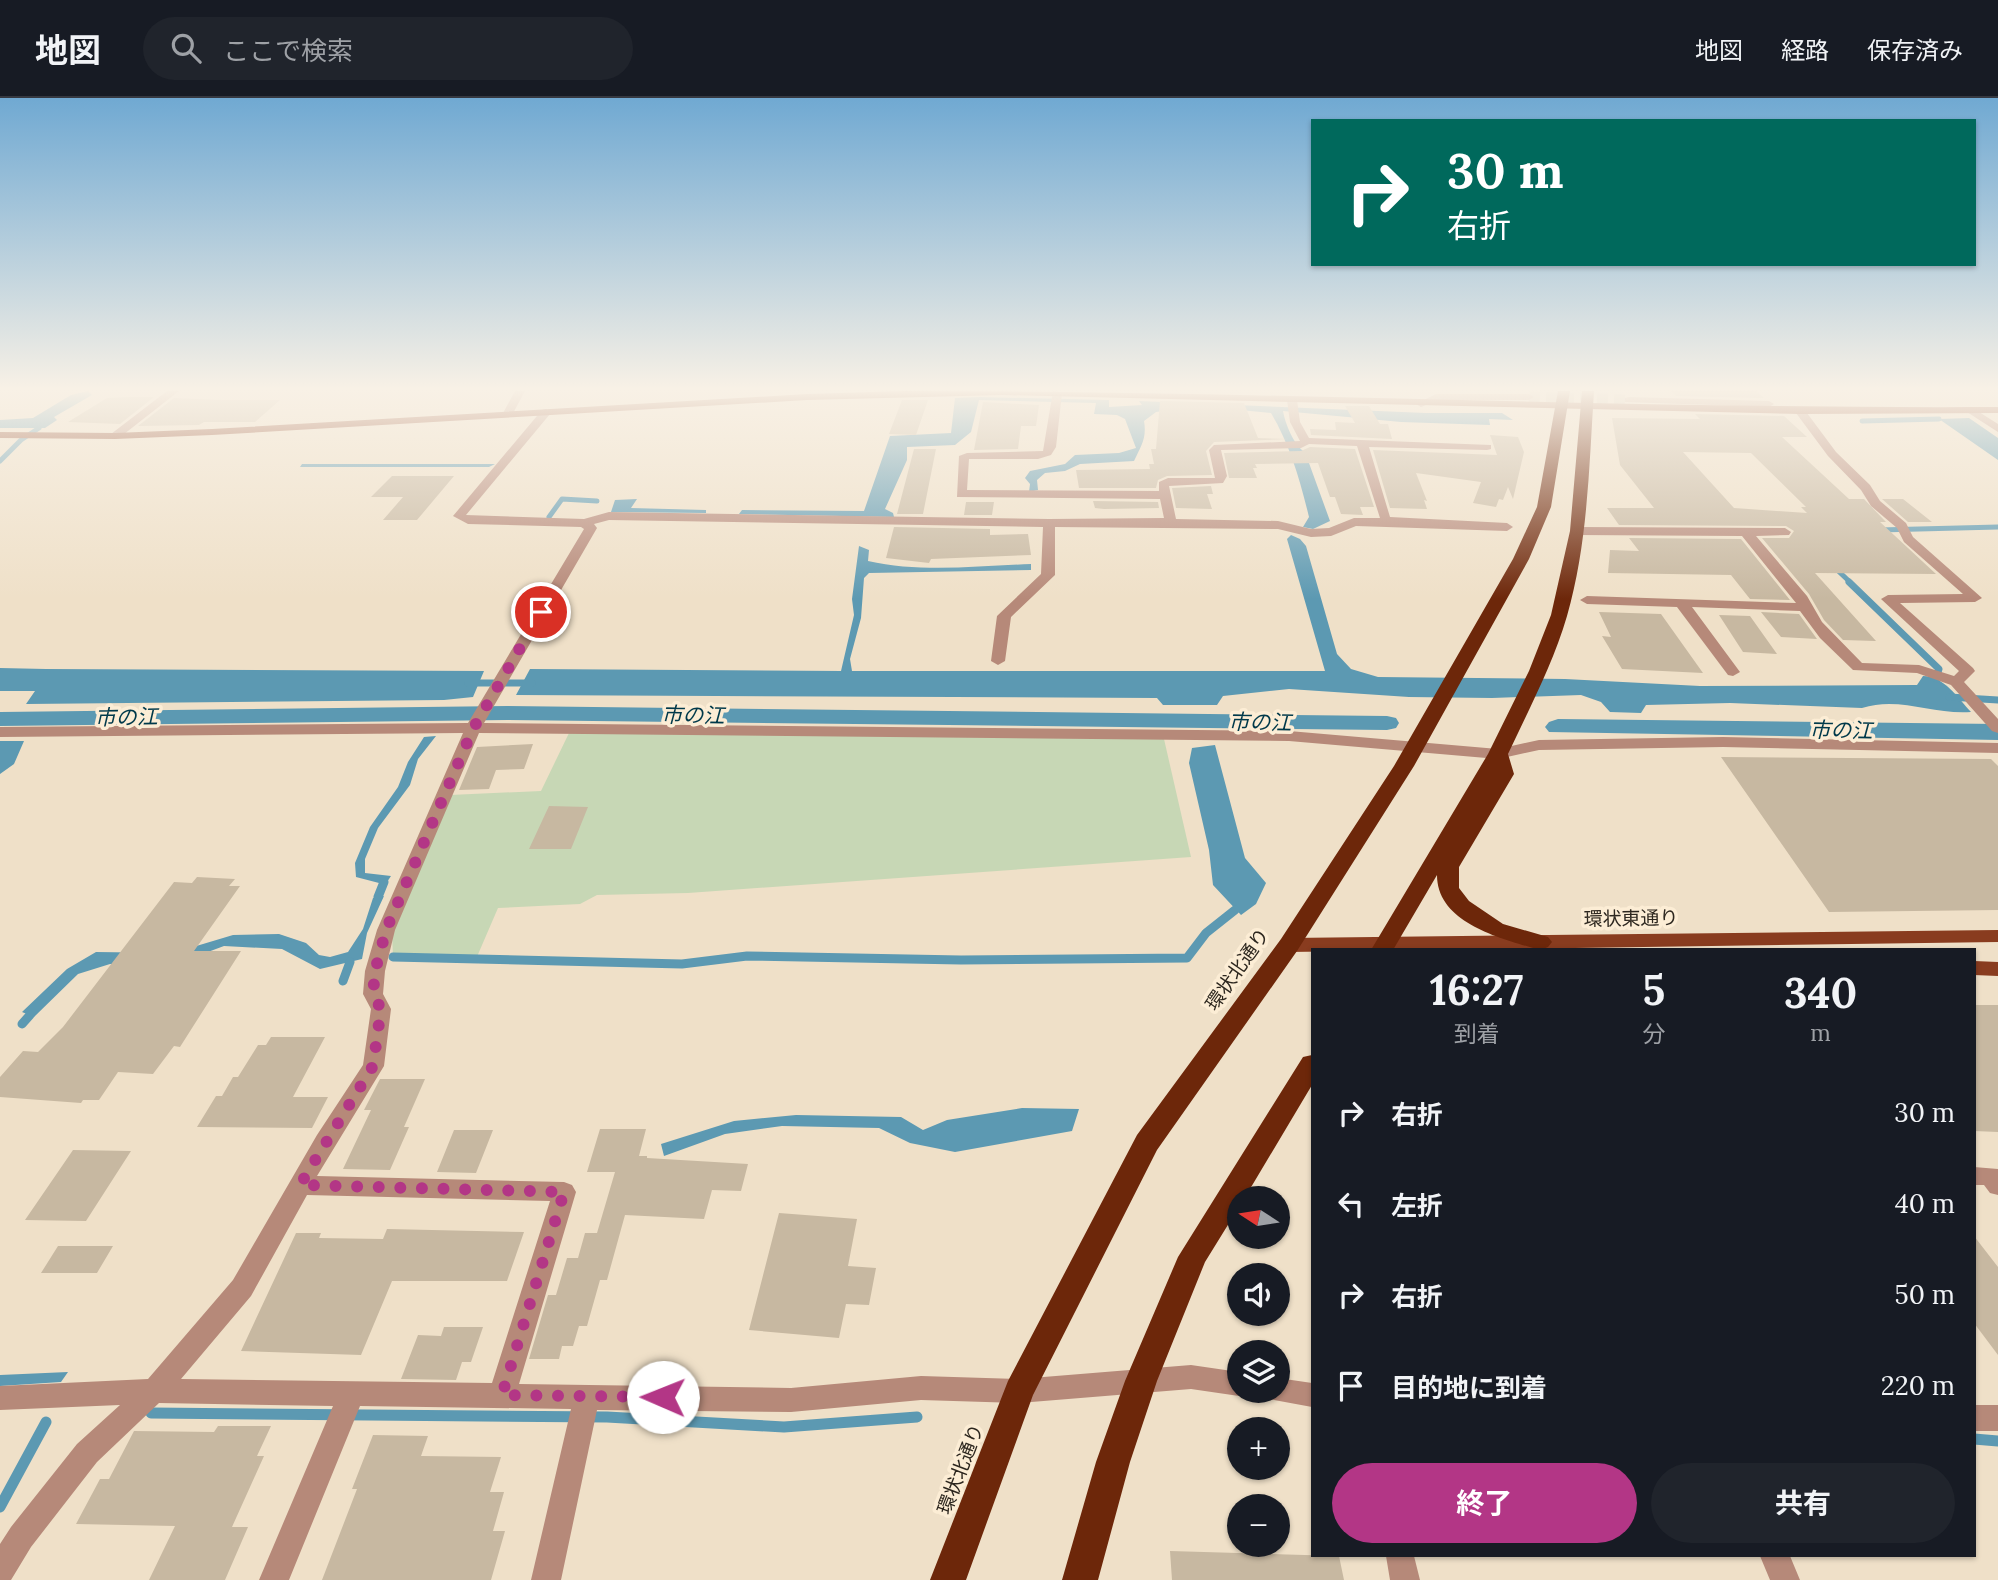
<!DOCTYPE html>
<html lang="ja">
<meta charset="utf-8">
<style>
:root{--surface:#171b24;--page:#20242c;--text:#f1f3f6;--muted:#9ea1a6;--line:#363941;--accent:#b33686}
body{margin:0;font-family:Lora,"Noto Sans JP",serif;background:var(--page);color:var(--text);height:100vh;display:flex;flex-direction:column;font-size:26px;white-space:nowrap}
*{box-sizing:border-box;margin:0}
p{font-size:23px;color:var(--muted)}
.icon{flex:none;width:38px;height:38px;fill:none;stroke:currentColor;stroke-width:2;stroke-linecap:round;stroke-linejoin:round}
.map{position:relative;flex:1;overflow:hidden}
.panel{position:absolute;left:1311px;top:850px;width:665px;height:609px;display:flex;flex-direction:column;background:var(--surface);border-radius:0px;box-shadow:0 2px 5px #0004}
.panel>*{flex:none}
.top-card{position:absolute;left:1311px;top:21px;width:665px;height:147px;border-radius:0px;box-shadow:0 2px 5px #0004;background:#00695c;color:#fff;overflow:hidden}
.needle{width:46px;rotate:282deg}
.buttons{position:absolute;left:1227px;top:1088px;display:grid;gap:14px}
.buttons a{display:grid;place-items:center;width:63px;height:63px;border-radius:50%;background:var(--surface);box-shadow:0 2px 5px #0004;font-size:35px}
.pin{position:absolute;display:grid;place-items:center;width:60px;height:60px;color:#fff;margin:-30px;border:4px solid #fff;border-radius:50%;box-shadow:0 2px 7px #0007}
.me{position:absolute;width:77px;margin:-38px;rotate:271deg;stroke-linejoin:round;filter:drop-shadow(0 0 5px #0008)}
.turn{display:flex;align-items:center;gap:24px;height:147px;padding:0 21px;font-size:32px}
.turn .icon{width:91px;height:91px;stroke-width:2.5}
.turn b{display:block;font-size:49px;line-height:60px}
.eta{display:flex;justify-content:space-evenly;align-items:center;height:119px;text-align:center}
.eta b{font-size:42px;font-weight:700;line-height:49px}
.action{display:flex;gap:14px;margin-top:auto;padding:14px 21px}
.action a{flex:1;height:80px;border-radius:42px;background:var(--accent);color:#fff;font-size:28px;font-weight:700;line-height:80px;text-align:center}
.action a+a{background:var(--page);color:var(--text)}
ul{padding:0;list-style:none}
li{display:flex;align-items:center;gap:21px;height:91px;padding:0 21px}
li div{flex:1}
li b{display:block;font-size:26px}
li em{font-style:normal}
header{display:flex;align-items:center;gap:42px;box-sizing:border-box;height:98px;padding:0 35px;background:var(--surface);border-bottom:2px solid var(--line)}
header strong{font-size:33px}
nav{display:flex;gap:38px;margin-inline-start:auto;font-size:24px}
.search{width:490px;height:63px;background:var(--page);display:flex;align-items:center;gap:18px;box-sizing:border-box;padding:0 24px;border-radius:38px;color:var(--muted);font-size:26px}
.map>svg:first-child{display:block}
</style>
<header>
<strong>地図</strong>
<div class="search"><svg class="icon" aria-label="search" viewBox="0 0 24 24"><circle cx="10" cy="10" r="6"/><path d="M15 15l6 6"/></svg>ここで検索</div>
<nav><a>地図</a><a>経路</a><a>保存済み</a></nav>
</header>
<div class="map">
<svg width="1998" height="1482" viewBox="0 0 1998 1482">
<rect width="100%" height="100%" fill="#efe0c8"/>
<path fill="#c7d7b5" d="M569,635L1164,641L1191,759L688,795L597,797L580,806L498,810L476,861L393,859L392,834L450,697L541,693Z"/>
<path fill="#5c99b2" d="M88,293L92,297L54,319L57,322L45,330H0V322L33,320L71,297Z
M980,299L1109,302V309L1142,307L1139,303L1426,315H1502L1513,322L1489,321L1490,327L1401,324L1283,313C1285,325 1294,348 1305,354L1330,423L1313,431L1303,429L1309,419C1300,382 1290,347 1271,315L1230,311L1170,312L1156,314L1144,323C1147,340 1141,348 1134,363L1080,366L1065,373L1045,375L1037,382L1038,392L1029,394L1030,386L1025,380L1030,373L1065,366L1075,357L1119,355L1136,350L1125,321L1117,317L1094,316L1096,305L979,302L971,334L955,347L907,349V362L885,411L893,415L894,419L739,416L742,412L864,413L890,338L951,335L955,300Z
M1969,320L1998,340V362L1939,321Z
M302,366H495L489,369H300Z
M637,401L631,410L706,412V415L611,414L615,402Z
M1291,437L1300,441L1306,448L1337,556L1351,571L1378,579L1565,581L1700,588L1917,587L1923,578C1944,578 1958,600 1971,614C1934,617 1899,598 1862,610L1730,605L1646,607L1641,615L1610,614L1601,604L1581,597L1492,600L1409,599L1289,591L1223,598L1217,607H1163L1157,600L516,597L530,571L841,573L854,517L852,501L859,448L869,452L868,463C921,475 977,468 1031,466V472L869,475L864,480L861,520L850,561L852,573H1325L1287,441Z
M0,570L46,571L484,573L473,599L444,602L26,606L35,593H0Z
M436,638L418,661L410,687L378,730L365,761V775L391,778L387,784L379,785L356,779L355,765L370,729L398,689L408,664L424,639Z
M0,643H24L14,666L0,676Z
M1215,647L1245,760L1266,785L1256,806L1241,817L1213,787L1209,752L1189,665L1192,650Z
M384,798L367,835L362,861L320,871L282,851L224,848L181,864L150,868L110,866L78,876L34,919L22,914L67,871L96,854L173,855L233,837L279,836L306,845L319,857L330,859L348,854L363,831L373,800Z
M1022,1010L1079,1011L1072,1033L955,1054L910,1045L879,1030L782,1028L725,1036L664,1058L661,1046L734,1023L796,1017L901,1019L923,1032L947,1022Z
M68,1274L61,1284L0,1288V1277Z"/>
<g fill="none" stroke-linecap="round" stroke-linejoin="round">
<path stroke="#5c99b2" stroke-width="5" d="M1862,323L1939,321
M0,363L21,342L39,330
M549,419L562,401L597,403
M1879,432L1998,429
M1833,468L1851,485"/>
<path stroke="#5c99b2" stroke-width="7" d="M1849,484L1939,571L1936,581
M468,585H532
M1949,599L1998,602"/>
<path stroke="#5c99b2" stroke-width="9" d="M378,799L384,784
M393,859L682,866L747,858L961,862L1187,860L1206,835L1235,812
M343,883L350,864
M22,926L30,917"/>
<path stroke="#5c99b2" stroke-width="11" d="M151,1315L607,1319L784,1329L917,1319
M1974,1341L1998,1343
M0,1409L46,1324"/>
<path fill="#5c99b2" fill-rule="evenodd" d="M507,608L1387,618L1396,620L1399,625L1396,630L1387,632L507,622L0,628V614Z
M1558,621L1998,626V642L1549,634L1545,629L1549,624Z"/>
</g>
<path fill="#c7b8a1" fill-rule="evenodd" d="M1671,293H1756L1764,300L1676,298Z
M129,299H154L120,326L68,324L107,300Z
M174,300L222,302H280L255,324H204L199,327L138,328Z
M902,302H928L916,337L889,336Z
M1160,303L1244,305L1258,340L1289,341L1214,344L1206,353L1212,377L1167,378L1158,382L1156,390H1079L1076,372L1150,371L1149,366H1154L1151,351H1156Z
M983,304L1039,307L1036,328H1021L1018,351L974,352Z
M1345,308H1369L1380,326H1388L1392,341L1311,337L1310,331L1336,332L1335,324L1355,325Z
M1695,316L1784,318L1807,339H1782L1849,401H1864L1886,424H1880L1936,476L1815,475L1876,543L1843,542L1824,522L1809,496L1762,440H1789L1794,433L1786,428L1619,427L1607,410H1654L1620,367L1612,320L1700,321ZM1683,354L1751,355L1806,409H1801L1807,415L1734,410Z
M1490,337L1518,339L1524,354L1513,401L1508,389L1503,402L1499,401L1496,409L1473,405L1481,384L1416,375L1427,403L1424,402L1427,411L1390,410L1373,352L1497,357Z
M1310,349L1355,351L1374,409H1360L1363,417L1341,416L1335,399H1330L1318,365L1255,366L1257,370H1253L1257,380H1229L1224,355L1301,353Z
M914,351H936L923,416H897Z
M392,378H454L417,422H383L403,399H371Z
M1211,388L1213,396H1207L1212,411L1176,410L1172,390Z
M1882,401H1903L1932,424H1908Z
M1093,403L1158,404L1159,410L1104,411L1095,410Z
M966,404H994L992,417H964Z
M894,429L990,431V437L1028,436L1031,457L931,461L929,465L886,460Z
M1629,440L1741,441L1790,502L1750,501L1731,477L1608,475L1610,452L1639,453Z
M1599,514L1661,516L1703,575L1622,571L1602,538L1611,539Z
M1761,514L1799,516L1817,541L1781,539Z
M1719,517L1750,518L1777,556L1743,554Z
M533,646L524,671L496,672L489,691L459,692L477,649Z
M1721,659L1991,661L1998,668V812L1829,814Z
M549,708L588,709L571,751H529Z
M197,779L235,781L229,788H240L194,853H241L180,949L174,948L153,976L118,974L99,1002H83L81,1005L0,999V979L23,953L38,954L63,929L174,784L192,785Z
M1974,907H1998V1034L1974,1033Z
M271,939H325L293,999H328L312,1030L197,1029L216,998H222L233,979H238L258,947H266Z
M380,981H425L404,1029H409L390,1072L343,1071L371,1012H364Z
M600,1031H646L639,1058H647V1060L748,1066L741,1093L712,1092L704,1121L625,1117L607,1182H600L587,1228H579L573,1248H562L559,1261H529L548,1197H556L567,1160H578L585,1135H597L615,1074H587Z
M454,1032H493L476,1075L437,1074Z
M73,1052L131,1053L86,1123L25,1122Z
M779,1115L857,1121L848,1168L876,1170L869,1207L846,1206L839,1240L749,1232Z
M387,1131L524,1134L507,1183H392L361,1257L241,1253L296,1135H321L319,1140L383,1141Z
M1974,1138L1998,1169V1257L1974,1225Z
M58,1148H113L97,1175H41Z
M444,1229H483L471,1264H462L456,1282L401,1281L418,1237L441,1238Z
M218,1328H271L257,1358H264L232,1429H248L225,1482H149L175,1428L76,1426L100,1381H109L134,1333L214,1334Z
M373,1337L428,1338L421,1358L501,1359L490,1394H504L493,1433H505L491,1482H322L357,1391H352Z
M1170,1453L1339,1458L1344,1482H1172Z"/>
<g fill="none" stroke-linecap="round" stroke-linejoin="round">
<path stroke="#c8bba6" stroke-width="11" stroke-dasharray="11 6" stroke-linecap="butt" d="M1529,299L1629,302"/>
<path fill="#b68979" fill-rule="evenodd" d="M167,293H179L119,340H111V336Z
M515,293H525L511,319H503L502,317Z
M1053,293L1062,295L1056,349L1051,357L1038,361H969L967,392L1159,393V384L1168,380H1215L1209,352L1214,347L1300,343L1290,324L1287,302L1292,299L1297,302L1300,324L1309,340L1491,347V351L1487,352L1369,349L1390,419L1507,425L1513,429L1507,433L1356,428L1331,438L1311,439L1278,431L1055,429V477L1011,519L1005,563L998,567L991,563L997,518L1041,476L1043,429L609,422L594,426L597,430L484,625L1289,633L1498,651L1539,642L1723,639L1998,645V655L1723,649L1539,652L1498,661L1289,643L479,635L395,832L385,873L383,896L391,911L384,968L317,1078L564,1084L572,1087L576,1094L519,1286L791,1290L921,1278L1019,1281L1191,1267L1239,1274V1293L1248,1295L1239,1298L1191,1291L1019,1305L921,1302L791,1314L597,1312L561,1482H531L571,1311L360,1308L289,1482H259L333,1308L159,1305L97,1364L31,1449L11,1482H0V1446L11,1429L77,1346L120,1307L0,1312V1288L148,1281L233,1182L317,1037L363,967L371,911L363,896L365,873L377,832L463,635L0,639V629L468,625L584,431L581,429L468,426L453,418L542,312L546,311L551,314L550,316L466,417L584,421L609,414L1049,421L1164,420L1160,401L957,399L959,358L967,355L1043,353ZM1309,346L1357,348L1380,420H1354L1329,430L1311,431L1278,423L1176,421L1169,388L1223,385L1227,378L1221,352L1301,350ZM307,1097L550,1103L492,1285L181,1281L251,1198Z
M1436,296H1529L1534,299L1529,302H1438L1421,309L1416,306Z
M1629,299L1769,303L1774,306L1769,309L1625,304V300Z
M1971,309L1998,326V334L1967,314L1966,312Z
M1800,310L1804,311L1836,354L1870,387L1880,403L1906,425L1913,439L1982,500L1975,504L1900,505L1973,570L1975,573L1964,584L1998,621V635L1992,633L1951,587L1917,575L1853,572L1820,540L1800,513L1692,509L1740,574L1733,578L1728,577L1677,509L1587,506L1580,502L1587,498L1796,505L1742,438L1577,437L1571,433L1577,429L1785,430L1791,434L1789,437L1756,438L1807,498L1822,524L1862,565L1919,567L1954,578L1959,573L1881,501L1888,497L1963,496L1904,444L1897,430L1871,408L1861,392L1828,358L1796,315L1795,313Z
M1974,1069L1998,1071V1097L1990,1095L1984,1087H1974Z
M1278,1280L1312,1285V1309L1269,1301L1265,1293H1278Z
M1974,1307H1998V1333H1974Z
M1386,1458H1414L1420,1482H1390Z
M1760,1458H1790L1800,1482H1770Z"/>
<path fill="#893c1f" fill-rule="evenodd" d="M904,293C1269,293 1633,311 1998,309V315L1800,316L1002,297L807,302L212,337L115,341L0,340V334L115,335L212,331L807,296Z
M1998,832V844L1289,854L1282,852L1279,847L1282,842L1289,840Z
M1974,863L1998,864V878L1974,877Z"/>
<path fill="#6d270a" fill-rule="evenodd" d="M1558,293H1570L1551,409L1529,461L1414,668L1297,853L1157,1052L1033,1297L966,1482H930L1008,1283L1137,1037L1281,841L1394,668L1513,461L1537,409Z
M1582,293H1594C1589,368 1588,445 1567,518C1553,566 1529,611 1508,656L1514,676L1459,769V790L1469,803L1503,826L1548,839L1552,844L1548,849L1540,852C1503,841 1437,826 1437,777L1393,852H1371L1488,656L1529,573L1551,517L1570,433Z
M1312,957V987L1244,1101H1239V1109L1205,1164L1157,1283L1130,1364L1098,1482H1062L1096,1364L1125,1283L1178,1159L1303,959Z"/>
</g>
<linearGradient id="sky" x2="0" y2="1"><stop stop-color="#70a9d2"/><stop offset="0.58" stop-color="#f8f1e6"/><stop offset="1" stop-color="#f8f1e6" stop-opacity="0"/></linearGradient>
<rect width="1998" height="501" fill="url(#sky)"/>
<g fill="none" stroke-linecap="round" stroke-linejoin="round">
<path stroke="#b33686" stroke-width="12" stroke-dasharray="0 21.6" d="M541,514L473,631L386,832L375,873L373,896L381,911L373,968L300,1087L564,1094L502,1297L663,1299"/>
</g>
<g text-anchor="middle" dominant-baseline="central" stroke-width="7" stroke-linejoin="round" paint-order="stroke">
<g font-size="19" fill="#2d271f" stroke="#fcedd5">
<text transform="translate(1631 820) rotate(-1)">環状東通り</text>
<text transform="translate(1237 871) rotate(-55)">環状北通り</text>
<text transform="translate(960 1371) rotate(-69)">環状北通り</text>
</g>
<g font-size="21" font-style="italic" fill="#00394a" stroke="#fcedd5">
<text transform="translate(693 617) rotate(1)">市の江</text>
<text transform="translate(126 619) rotate(-1)">市の江</text>
<text transform="translate(1260 624) rotate(1)">市の江</text>
<text transform="translate(1841 632) rotate(1)">市の江</text>
</g>
</g>
</svg>
<div class="buttons">
<a><svg class="needle" viewBox="-14 -14 28 28"><path d="M0-13l5 13h-10z" fill="#e53935"/><path d="M0 13l5-13h-10z" fill="#9ea1a6"/></svg></a>
<a><svg class="icon" aria-label="sound" viewBox="0 0 24 24"><path d="M4 9h4l5-4v14l-5-4H4zM17 9q2 3 0 6"/></svg></a>
<a><svg class="icon" aria-label="layers" viewBox="0 0 24 24"><path d="M12 4l9 5-9 5-9-5zM3 14l9 5 9-5"/></svg></a>
<a>+</a>
<a>−</a>
</div>
<div class="pin" style="left:541px;top:514px;background:#d93025"><svg class="icon" aria-label="arrive" viewBox="0 0 24 24"><path d="M6 21V4h12l-3 4 3 4H6"/></svg></div>
<svg class="me" style="left:663px;top:1299px" viewBox="-20 -20 40 40"><circle r="19" fill="#fff"/><path d="M0-13L10 11 0 6-10 11z" fill="#b33686"/></svg>
<div class="top-card">
<div class="turn"><svg class="icon" aria-label="right" viewBox="0 0 24 24"><path d="M7 20v-9h11M14 6l5 5-5 5"/></svg><div><b>30 m</b>右折</div></div>
</div>
<section class="panel">
<div class="eta">
<div><b>16:27</b><p>到着</p></div>
<div><b>5</b><p>分</p></div>
<div><b>340</b><p>m</p></div>
</div>
<ul>
<li><svg class="icon" aria-label="right" viewBox="0 0 24 24"><path d="M7 20v-9h11M14 6l5 5-5 5"/></svg><div><b>右折</b></div><em>30 m</em></li>
<li><svg class="icon" aria-label="left" viewBox="0 0 24 24"><path d="M17 20v-9H6M10 6l-5 5 5 5"/></svg><div><b>左折</b></div><em>40 m</em></li>
<li><svg class="icon" aria-label="right" viewBox="0 0 24 24"><path d="M7 20v-9h11M14 6l5 5-5 5"/></svg><div><b>右折</b></div><em>50 m</em></li>
<li><svg class="icon" aria-label="arrive" viewBox="0 0 24 24"><path d="M6 21V4h12l-3 4 3 4H6"/></svg><div><b>目的地に到着</b></div><em>220 m</em></li>
</ul>
<div class="action"><a>終了</a><a>共有</a></div>
</section>
</div>
